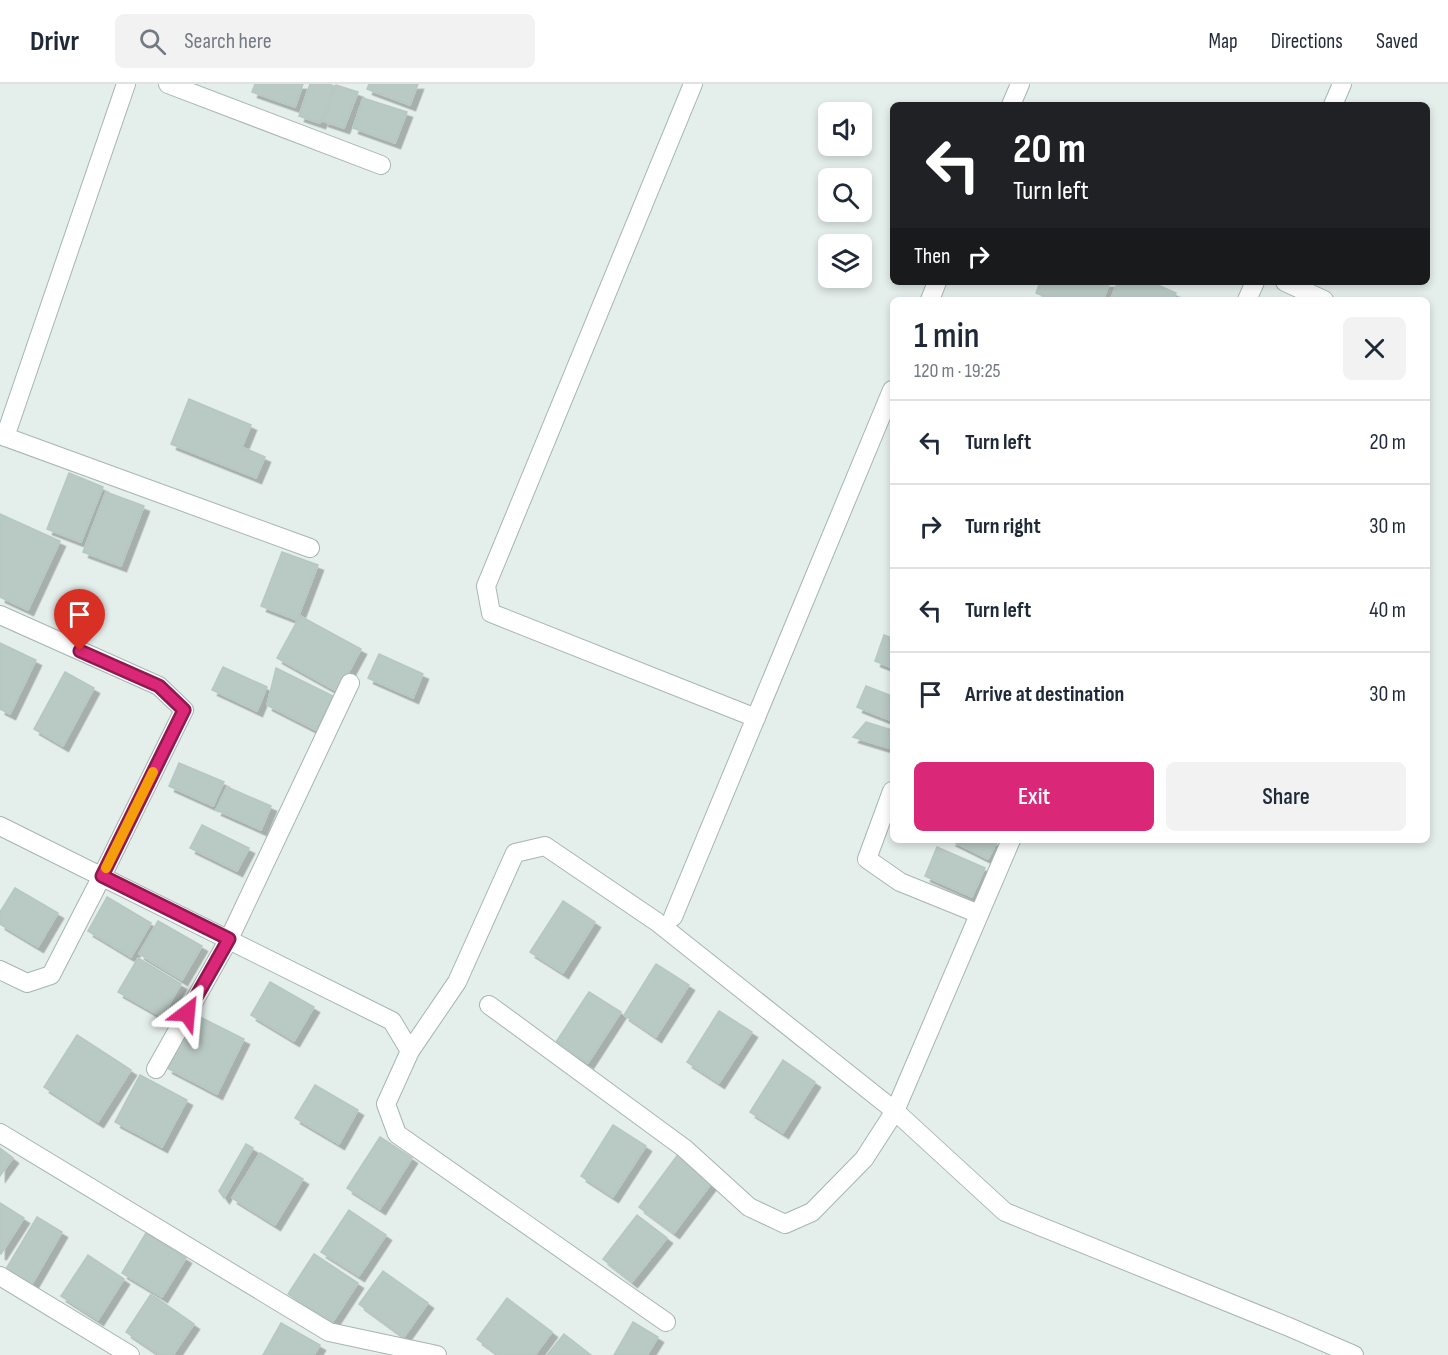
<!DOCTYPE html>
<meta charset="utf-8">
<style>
:root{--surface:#fff;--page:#f2f2f3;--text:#1f2937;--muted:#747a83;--line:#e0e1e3;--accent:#db2777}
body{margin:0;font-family:"Sofia Sans Condensed",sans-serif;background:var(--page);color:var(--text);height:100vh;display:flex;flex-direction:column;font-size:22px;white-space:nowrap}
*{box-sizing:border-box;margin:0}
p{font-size:20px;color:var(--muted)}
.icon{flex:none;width:33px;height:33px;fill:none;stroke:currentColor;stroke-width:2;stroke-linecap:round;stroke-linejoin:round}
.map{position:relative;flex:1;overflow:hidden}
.details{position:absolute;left:890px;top:213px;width:540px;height:546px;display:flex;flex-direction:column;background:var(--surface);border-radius:9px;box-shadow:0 3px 9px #0003}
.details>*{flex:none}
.banner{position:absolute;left:890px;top:18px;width:540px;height:183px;border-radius:9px;box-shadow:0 3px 9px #0003;background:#202124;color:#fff;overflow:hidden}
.tools{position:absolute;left:818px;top:18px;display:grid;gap:12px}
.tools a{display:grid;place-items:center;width:54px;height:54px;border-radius:9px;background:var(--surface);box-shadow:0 3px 9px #0003;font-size:30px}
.pin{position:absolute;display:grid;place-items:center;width:51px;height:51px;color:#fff;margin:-62px -26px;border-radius:50% 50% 50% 0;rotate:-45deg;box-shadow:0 0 6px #0007}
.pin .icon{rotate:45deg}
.me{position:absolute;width:66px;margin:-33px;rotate:29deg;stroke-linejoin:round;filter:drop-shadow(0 0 4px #0008)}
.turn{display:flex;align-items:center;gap:21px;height:126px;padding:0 24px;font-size:27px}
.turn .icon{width:78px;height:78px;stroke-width:2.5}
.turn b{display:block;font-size:42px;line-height:51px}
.then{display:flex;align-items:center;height:57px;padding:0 24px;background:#0003;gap:12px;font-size:22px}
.round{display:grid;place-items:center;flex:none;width:63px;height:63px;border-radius:9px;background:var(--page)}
.headline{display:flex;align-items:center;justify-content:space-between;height:102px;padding:0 24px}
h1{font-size:36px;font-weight:600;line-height:45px}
.cta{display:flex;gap:12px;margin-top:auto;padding:12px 24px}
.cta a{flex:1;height:69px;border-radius:9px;background:var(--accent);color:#fff;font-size:24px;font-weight:600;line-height:69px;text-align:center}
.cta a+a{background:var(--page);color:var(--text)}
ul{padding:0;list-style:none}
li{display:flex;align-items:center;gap:18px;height:84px;padding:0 24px;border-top:2px solid var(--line)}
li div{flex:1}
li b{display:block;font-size:22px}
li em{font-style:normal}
header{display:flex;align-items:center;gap:36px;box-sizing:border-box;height:84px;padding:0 30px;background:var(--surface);border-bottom:2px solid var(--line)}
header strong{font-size:28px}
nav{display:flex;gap:33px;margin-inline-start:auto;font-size:21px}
.search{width:420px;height:54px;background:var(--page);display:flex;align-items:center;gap:15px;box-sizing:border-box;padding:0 21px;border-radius:9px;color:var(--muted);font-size:22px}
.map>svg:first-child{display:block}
</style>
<header>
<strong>Drivr</strong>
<div class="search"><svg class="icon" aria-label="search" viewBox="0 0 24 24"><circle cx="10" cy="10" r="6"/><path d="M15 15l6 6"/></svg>Search here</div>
<nav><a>Map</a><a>Directions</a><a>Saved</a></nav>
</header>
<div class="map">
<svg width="1448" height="1271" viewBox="0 0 1448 1271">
<defs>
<filter id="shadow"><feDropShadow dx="5.5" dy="5.5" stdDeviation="0" flood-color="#0004"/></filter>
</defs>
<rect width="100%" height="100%" fill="#e4eeea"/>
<path fill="#b9c9c4" stroke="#b6c8c2" stroke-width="1.5" filter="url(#shadow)" d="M255,0H303L295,23L252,8Z
M310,0H328L334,2L320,39L299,32Z
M369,0H418L410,21L367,5Z
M336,1L358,8L344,44L323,37Z
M363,14L407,28L395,59L353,44Z
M1040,198H1110L1103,216H1054L1036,209Z
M1118,198H1151L1176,209L1173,216H1110Z
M189,315L251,341L242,363L265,373L256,394L171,360Z
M69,389L103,403L81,458L47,445Z
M106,408L144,422L121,482L83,468Z
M0,430L60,457L28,526L0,513Z
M282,468L318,481L297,536L261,522Z
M300,532L361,565L338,608L277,574Z
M884,551L892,554V584L875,577Z
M0,559L36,576L10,630L0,625Z
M379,570L423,590L413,614L368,594Z
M223,583L267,603L257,627L212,606Z
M276,584L333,612L316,646L267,621Z
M65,588L94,604L63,662L34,645Z
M866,602L892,612V637L857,623Z
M866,638L892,646V665L853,653Z
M179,679L224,698L213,722L169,702Z
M227,703L271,722L261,746L216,726Z
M202,741L249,764L237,787L190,764Z
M950,756H998L988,775Z
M937,763L985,784L972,813L925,792Z
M15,804L58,829L38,863L0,840V828Z
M107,813L151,839L131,873L88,847Z
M563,817L595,838L563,889L530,868Z
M158,837L202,862L182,896L139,870Z
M138,874L181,900L162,933L118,908Z
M656,880L689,901L656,953L624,931Z
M270,898L314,923L294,957L251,931Z
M589,908L621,928L588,979L556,958Z
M719,927L752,948L719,999L687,978Z
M194,930L244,955L217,1010L167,984Z
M77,951L131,986L98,1038L44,1003Z
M783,976L815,998L783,1049L750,1028Z
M140,991L187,1016L162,1063L115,1038Z
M315,1001L358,1026L339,1060L295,1034Z
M613,1041L646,1062L613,1113L581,1092Z
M380,1053L412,1074L380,1125L347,1104Z
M246,1060L253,1064L224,1114L219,1107Z
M0,1064L13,1074L0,1092Z
M260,1069L303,1095L275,1141L232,1114Z
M679,1069L714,1096L674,1149L639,1123Z
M0,1119L24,1134L1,1170H0Z
M349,1126L386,1151L359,1192L321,1168Z
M637,1131L667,1154L632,1198L603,1175Z
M37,1133L62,1148L32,1200L6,1185Z
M146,1149L186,1174L162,1213L122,1189Z
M314,1170L358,1199L332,1239L288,1210Z
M88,1171L124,1195L98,1236L61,1212Z
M383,1187L428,1219L404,1253L359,1220Z
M151,1210L194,1240L173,1271H160L126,1248Z
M507,1214L552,1248L535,1271H499L477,1255Z
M633,1238L658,1253L647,1271H614Z
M281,1239L320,1261L314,1271H263Z
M564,1250L591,1271H547Z"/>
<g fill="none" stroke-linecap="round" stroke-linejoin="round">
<g stroke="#a6b6b2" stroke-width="20">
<path id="street" d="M168,0L381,81
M693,0L486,502L491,529L756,634
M1011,21L1020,0
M1333,21L1342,0
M1285,198L1324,216
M930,216L937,198
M1247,216L1255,198
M0,351L310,464
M5,353L126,0
M0,531L159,602L184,626L102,792L51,891L27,899L0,886
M892,707L867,775L900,798L979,830
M0,742L392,937L410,967L386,1020L397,1050L666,1238
M673,833L892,306
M489,921L684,1064L749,1123L785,1140L812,1128L864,1075L895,1027L1011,756
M410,967L457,898L515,769L545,762L657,838L895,1027L1005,1128L1289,1243L1354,1271
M156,985L229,855L350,599
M0,1049L329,1248L437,1271
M0,1192L130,1271"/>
</g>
<use href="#street" stroke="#fff" stroke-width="18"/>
</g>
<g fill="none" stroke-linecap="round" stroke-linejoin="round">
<g stroke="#8e194d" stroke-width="15">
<path id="route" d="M80,567L159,602L184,626L102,792L229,855L187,929"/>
</g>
<use href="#route" stroke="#db2777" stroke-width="10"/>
<path stroke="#f59e0b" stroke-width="10" d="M106,784L153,688"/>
</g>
</svg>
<div class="tools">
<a><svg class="icon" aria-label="sound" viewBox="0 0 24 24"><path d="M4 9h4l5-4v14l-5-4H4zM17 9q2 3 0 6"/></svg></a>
<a><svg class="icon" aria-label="search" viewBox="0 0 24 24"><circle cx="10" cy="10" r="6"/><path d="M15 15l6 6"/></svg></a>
<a><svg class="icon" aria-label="layers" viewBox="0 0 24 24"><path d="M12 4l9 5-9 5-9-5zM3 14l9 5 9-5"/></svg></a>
</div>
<div class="pin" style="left:80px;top:567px;background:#d93025"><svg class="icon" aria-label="arrive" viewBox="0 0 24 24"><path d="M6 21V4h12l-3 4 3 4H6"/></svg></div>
<svg class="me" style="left:187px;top:929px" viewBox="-20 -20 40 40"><path d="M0-17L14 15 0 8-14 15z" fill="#db2777" stroke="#fff" stroke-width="4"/></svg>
<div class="banner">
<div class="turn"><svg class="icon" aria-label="left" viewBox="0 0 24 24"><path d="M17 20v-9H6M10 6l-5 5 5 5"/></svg><div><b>20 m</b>Turn left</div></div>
<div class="then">Then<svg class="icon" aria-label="right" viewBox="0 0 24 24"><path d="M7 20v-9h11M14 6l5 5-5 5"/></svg></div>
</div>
<section class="details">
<div class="headline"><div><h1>1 min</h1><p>120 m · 19:25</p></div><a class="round"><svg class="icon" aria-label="close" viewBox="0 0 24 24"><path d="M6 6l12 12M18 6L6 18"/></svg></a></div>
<ul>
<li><svg class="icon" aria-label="left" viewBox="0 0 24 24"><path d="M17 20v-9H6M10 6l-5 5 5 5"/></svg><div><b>Turn left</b></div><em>20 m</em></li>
<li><svg class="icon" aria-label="right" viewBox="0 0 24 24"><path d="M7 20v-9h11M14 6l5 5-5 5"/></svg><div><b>Turn right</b></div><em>30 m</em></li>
<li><svg class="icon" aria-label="left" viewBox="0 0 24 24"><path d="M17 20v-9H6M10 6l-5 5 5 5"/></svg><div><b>Turn left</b></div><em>40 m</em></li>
<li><svg class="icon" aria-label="arrive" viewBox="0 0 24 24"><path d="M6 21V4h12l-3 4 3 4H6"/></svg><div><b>Arrive at destination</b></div><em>30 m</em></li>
</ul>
<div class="cta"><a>Exit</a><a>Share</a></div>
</section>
</div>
